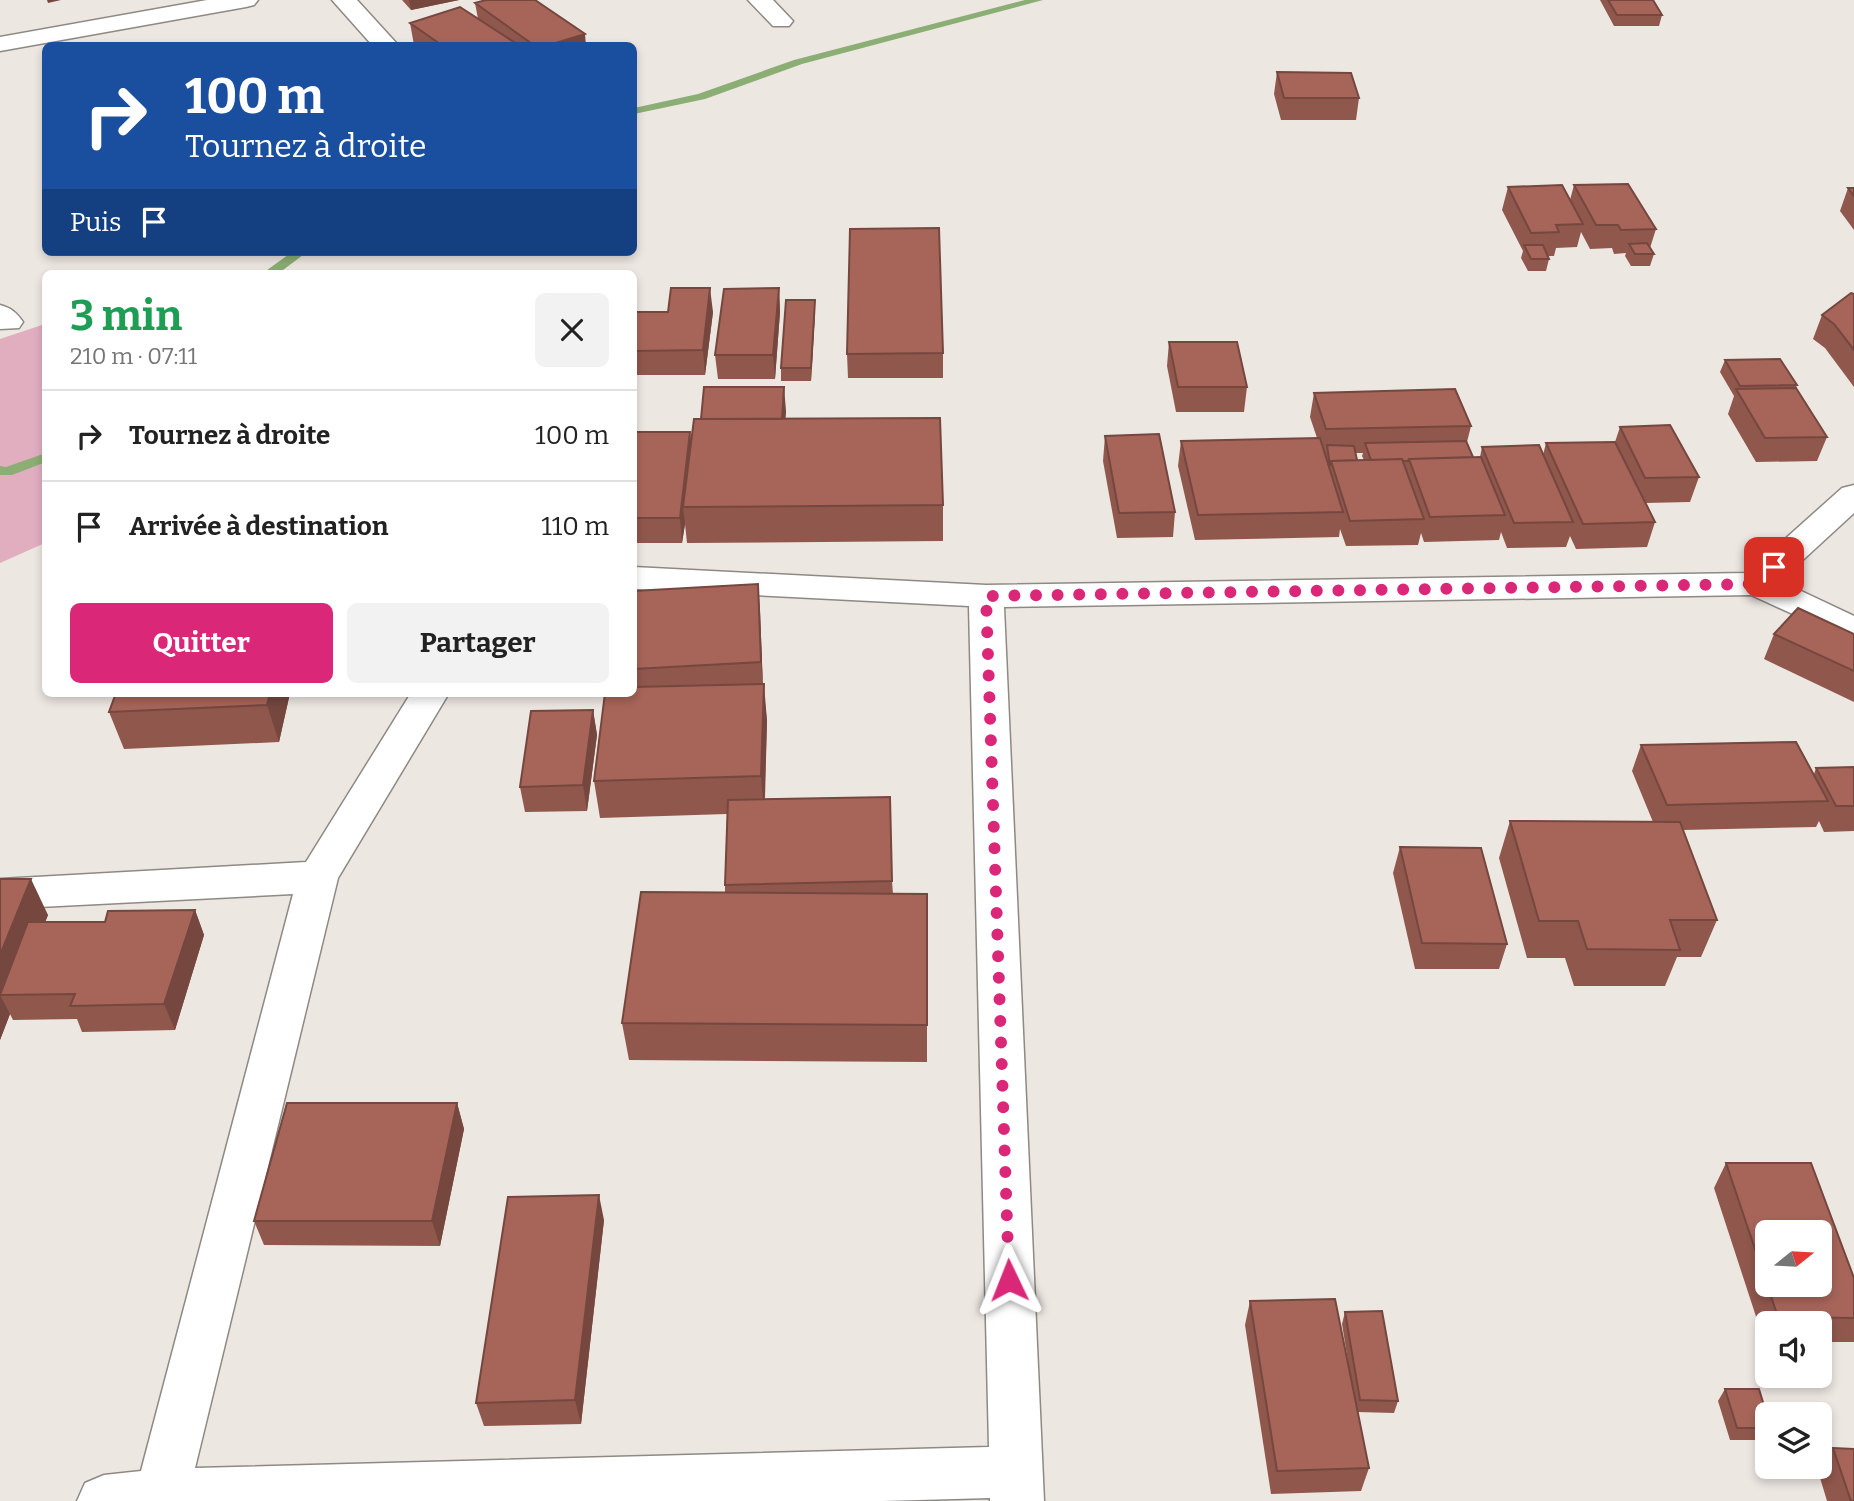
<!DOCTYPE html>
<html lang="fr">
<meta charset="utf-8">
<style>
:root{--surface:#fff;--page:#f2f2f2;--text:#222;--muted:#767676;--line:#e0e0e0;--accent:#db2777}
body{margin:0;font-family:Bitter,serif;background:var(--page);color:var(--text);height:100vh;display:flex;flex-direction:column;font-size:26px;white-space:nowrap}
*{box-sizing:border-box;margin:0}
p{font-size:23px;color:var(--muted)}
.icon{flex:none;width:38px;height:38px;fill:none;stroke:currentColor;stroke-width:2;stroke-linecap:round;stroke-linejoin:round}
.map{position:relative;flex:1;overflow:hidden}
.drawer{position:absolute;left:42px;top:270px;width:595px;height:427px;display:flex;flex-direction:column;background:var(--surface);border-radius:10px;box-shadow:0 4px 10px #0003}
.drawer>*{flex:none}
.hud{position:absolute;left:42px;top:42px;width:595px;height:214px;border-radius:10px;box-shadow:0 4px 10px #0003;background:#1a4fa0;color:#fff;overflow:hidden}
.needle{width:46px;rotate:72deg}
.tools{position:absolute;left:1755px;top:1220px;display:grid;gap:14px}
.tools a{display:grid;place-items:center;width:77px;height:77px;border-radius:10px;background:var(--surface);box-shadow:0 4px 10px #0003;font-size:35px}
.pin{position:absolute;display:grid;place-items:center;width:60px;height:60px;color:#fff;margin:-30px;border-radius:14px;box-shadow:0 4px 10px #0006}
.me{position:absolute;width:77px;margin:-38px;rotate:358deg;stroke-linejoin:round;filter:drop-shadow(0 0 5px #0008)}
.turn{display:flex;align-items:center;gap:24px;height:147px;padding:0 28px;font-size:32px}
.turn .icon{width:91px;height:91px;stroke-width:2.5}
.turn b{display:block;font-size:49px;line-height:60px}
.then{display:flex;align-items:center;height:66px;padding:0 28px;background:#0003;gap:14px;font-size:26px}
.round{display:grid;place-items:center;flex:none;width:74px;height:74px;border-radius:10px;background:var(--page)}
.overview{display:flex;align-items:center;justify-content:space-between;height:119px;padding:0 28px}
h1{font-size:42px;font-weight:700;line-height:52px;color:#1e9e55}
.action{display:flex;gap:14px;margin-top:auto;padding:14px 28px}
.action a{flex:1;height:80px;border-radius:10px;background:var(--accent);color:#fff;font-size:28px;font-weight:700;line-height:80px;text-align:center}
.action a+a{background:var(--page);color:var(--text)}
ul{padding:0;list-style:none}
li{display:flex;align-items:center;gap:21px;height:91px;padding:0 28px;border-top:2px solid var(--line)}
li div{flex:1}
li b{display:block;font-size:26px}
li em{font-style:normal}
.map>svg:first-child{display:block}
</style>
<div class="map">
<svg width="1854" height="1501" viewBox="0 0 1854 1501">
<rect width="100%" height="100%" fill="#ede7e2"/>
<path fill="#e1aec0" d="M45,324V543L0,563V339Z"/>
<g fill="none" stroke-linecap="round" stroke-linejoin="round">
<path fill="#8bae75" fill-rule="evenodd" d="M1025,0H1043L802,64L705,99L634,114V108L698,94L794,60Z
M292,252H307L279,273H263Z
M46,453V462L12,475H0V466L6,467Z"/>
<g stroke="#8e8984" stroke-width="3">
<path id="minor" d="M207,0H258L254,5L246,7L0,51V37Z
M332,0H357L399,46H373Z
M748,0H773L793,21L789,26H773Z
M0,305C11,308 16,312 23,322L19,328L0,329Z
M1854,485V513L1780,581L1854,616V642L1751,595L1004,607L1044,1501H990V1498L883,1501H77L85,1483L104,1475L141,1471L293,894L0,909V879L306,862L411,693H449L338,878L195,1468L989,1447L969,606L634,589V567L986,585L1747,573L1842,488Z"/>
</g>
<use href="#minor" fill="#fff" fill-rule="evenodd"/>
</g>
<path fill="#90574d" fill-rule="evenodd" d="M402,0H459L411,10Z
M1600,0H1653L1662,15L1659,26H1614Z
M475,3L586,46L414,45L410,23L478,19Z
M1277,72L1359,98L1356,120H1281L1274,94Z
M1574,185L1656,229L1650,248L1654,254L1650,266H1631L1625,256L1626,253L1614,254L1612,248L1590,249L1581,232L1577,247L1556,248L1554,256H1548L1549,259L1546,271H1528L1521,258L1523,251L1502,210L1508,187L1570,200Z
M1848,188H1854V230L1840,211Z
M779,288L780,312L775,379H718L715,355Z
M1854,294V387L1825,348L1813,339L1822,315Z
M815,300V312L811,381H781V368Z
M634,312H713L705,375H634Z
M1169,342L1247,387L1244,412H1176L1167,366Z
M943,353V378H848L847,354Z
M1725,360L1797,385L1796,388L1827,437L1817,461L1756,462L1728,414L1734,396L1720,372Z
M1314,393L1471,426L1467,442L1473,457H1480L1482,447L1543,455L1546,443L1615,442L1620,427L1699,477L1690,502L1645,503L1655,522L1647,547L1576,549L1570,536L1566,547L1507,548L1501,532L1499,540L1424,542L1421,533L1418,545L1346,546L1340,529L1339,537L1195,540L1178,466L1181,441L1317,438L1310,417ZM1355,453H1363L1362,456L1364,460H1357Z
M786,411L785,419L943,505V541L687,543L685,524L682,543H634V432H690L691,442Z
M1105,436L1175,512L1173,537L1117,538L1103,461Z
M758,584L763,684L767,721L765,800L892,881L893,894H927V1062L629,1060L622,1023L725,892V885L727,814L600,818L594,781L634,693V591Z
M1774,634H1854V702L1764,659Z
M290,693L279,742L124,749L109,712Z
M593,710L597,735L587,811L525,812L520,787Z
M1641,745L1814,774L1816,768L1854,767V831L1824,832L1819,821L1816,827L1683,830L1717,920L1701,957H1677L1665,986H1574L1565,958H1527L1499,858L1510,821L1653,822L1632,771Z
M1400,847L1507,944L1499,969H1415L1393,873Z
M0,879L48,915L45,922H105L195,910L204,935L175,1030L82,1032L77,1019L13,1020L10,1014L0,1040Z
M457,1103L464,1129L440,1246L264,1245L254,1221Z
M1726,1163L1854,1278V1342H1820V1323H1768V1342L1764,1341L1714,1188Z
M604,1220L581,1424L484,1426L476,1403Z
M1250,1301L1351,1380L1342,1324L1345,1312L1398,1401L1394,1413L1357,1412L1369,1468L1361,1491L1271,1494L1245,1325Z
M1725,1389L1768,1419V1432L1763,1440H1730L1718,1401Z
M1833,1448L1854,1501H1827L1818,1471Z"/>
<path fill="#75473f" d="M47,0H61L48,3Z
M409,0H459L411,10Z
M585,34L586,46H546Z
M710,288L713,312L705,375L703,350Z
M779,288L780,312L775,379L773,355Z
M815,300V312L811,381V368Z
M784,387L786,411L783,452L782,427Z
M690,432L693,457L683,507L685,524L682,543L680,518Z
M758,584L760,610L763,688L761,662Z
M764,684L767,721L764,813L761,776Z
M270,693H290L279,742L267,705Z
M593,710L597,735L587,811L583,785Z
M31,879L48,915L17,995H0V955Z
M195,910L204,935L175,1030L164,1004Z
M0,995L10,1014L0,1040Z
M457,1103L464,1129L440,1246L432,1221Z
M599,1195L604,1220L581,1424L575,1400Z"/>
<path fill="#a7655a" stroke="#75473f" stroke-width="2" fill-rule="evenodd" d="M486,0H535L585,34L546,46H535L475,3Z
M1608,0H1653L1662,15H1617Z
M460,7L520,46H443L410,23Z
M1277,72L1351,73L1359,98H1284Z
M1628,184L1656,229L1621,230L1618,225H1596L1574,185Z
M1562,185L1583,224L1556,225L1559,232L1531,233L1508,187Z
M1848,188H1854V196Z
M939,228L943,353L847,354L850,229Z
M1647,243L1654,254H1635L1629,244Z
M1524,245H1543L1549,259H1531Z
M671,288H710L703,350L634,351V312H668Z
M779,288L773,355H715L724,289Z
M1851,293L1854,294V350L1834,324L1822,315Z
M786,300H815L811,368H781Z
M1169,342H1237L1247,387H1178Z
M1780,359L1797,385L1740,386L1725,360Z
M704,387H784L782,419H701Z
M1796,388L1827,437L1765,438L1736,389Z
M1455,389L1471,426L1326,429L1314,393Z
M940,418L943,505L683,507L694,419Z
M1670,425L1699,477L1645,478L1620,427Z
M634,432H690L680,518H634Z
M1159,434L1175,512L1119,513L1105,436Z
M1320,438L1343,512L1198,515L1181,441Z
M1466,441L1473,457L1409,459L1408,461H1403L1402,459L1371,460L1365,443Z
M1615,442L1655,522L1583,524L1546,443Z
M1327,445L1354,446L1357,460L1331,461L1330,466Z
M1539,445L1573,522L1514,523L1482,447Z
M1481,457L1505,515L1430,517L1409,459Z
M1402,459L1424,519L1350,521L1331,461Z
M758,584L761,662L634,669V591Z
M1798,608L1854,634V671L1774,634Z
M764,684L761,776L594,781L605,693H634V687Z
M116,693H270L267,705L109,712Z
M593,710L583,785L520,787L531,711Z
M1796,742L1828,801L1667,805L1641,745Z
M1854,767V806H1836L1816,768Z
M890,797L892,881L725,885L728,800Z
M1510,821L1680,822L1717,920H1670L1680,950L1587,949L1578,921H1539Z
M1400,847L1481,848L1507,944L1422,943Z
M0,879H31L0,955Z
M641,892L927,894V1025L622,1023Z
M195,910L164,1004L70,1006L75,994L0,995L28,922H105L108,911Z
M287,1103H457L432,1221H254Z
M1726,1163H1811L1854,1278V1318L1778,1317ZM1768,1232H1820V1284H1768Z
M599,1195L575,1400L476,1403L508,1197Z
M1335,1299L1369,1468L1277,1471L1250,1301Z
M1382,1311L1398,1401L1360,1400L1345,1312Z
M1725,1389H1759L1768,1419V1428H1737Z
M1833,1448L1854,1449V1501H1851Z"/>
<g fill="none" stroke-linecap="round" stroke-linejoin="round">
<path stroke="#db2777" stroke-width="12" stroke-dasharray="0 21.6" d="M1009,1280L986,596L1756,584L1774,567"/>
</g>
</svg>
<div class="tools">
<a><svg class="needle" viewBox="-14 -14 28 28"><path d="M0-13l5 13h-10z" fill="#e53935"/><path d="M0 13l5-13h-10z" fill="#767676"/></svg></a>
<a><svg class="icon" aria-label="sound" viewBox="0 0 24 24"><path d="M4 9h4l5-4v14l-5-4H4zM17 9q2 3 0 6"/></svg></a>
<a><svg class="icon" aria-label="layers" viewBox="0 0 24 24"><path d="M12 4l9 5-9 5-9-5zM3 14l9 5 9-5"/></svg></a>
</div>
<div class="pin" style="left:1774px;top:567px;background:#d93025"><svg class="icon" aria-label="arrive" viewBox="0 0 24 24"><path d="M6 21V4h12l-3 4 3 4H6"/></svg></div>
<svg class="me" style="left:1009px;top:1280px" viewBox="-20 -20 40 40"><path d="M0-17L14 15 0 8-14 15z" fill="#db2777" stroke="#fff" stroke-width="4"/></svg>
<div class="hud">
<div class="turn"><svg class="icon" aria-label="right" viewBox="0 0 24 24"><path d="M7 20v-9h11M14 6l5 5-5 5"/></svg><div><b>100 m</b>Tournez à droite</div></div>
<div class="then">Puis<svg class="icon" aria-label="arrive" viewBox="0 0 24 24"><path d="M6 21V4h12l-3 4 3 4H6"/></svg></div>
</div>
<section class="drawer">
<div class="overview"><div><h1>3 min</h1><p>210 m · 07:11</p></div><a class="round"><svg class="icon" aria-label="close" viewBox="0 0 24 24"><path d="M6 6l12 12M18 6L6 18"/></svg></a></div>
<ul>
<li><svg class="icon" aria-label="right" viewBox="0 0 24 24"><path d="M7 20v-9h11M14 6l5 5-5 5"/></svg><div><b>Tournez à droite</b></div><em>100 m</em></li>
<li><svg class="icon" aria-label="arrive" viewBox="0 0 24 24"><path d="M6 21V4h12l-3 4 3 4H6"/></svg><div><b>Arrivée à destination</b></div><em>110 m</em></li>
</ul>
<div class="action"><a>Quitter</a><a>Partager</a></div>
</section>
</div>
